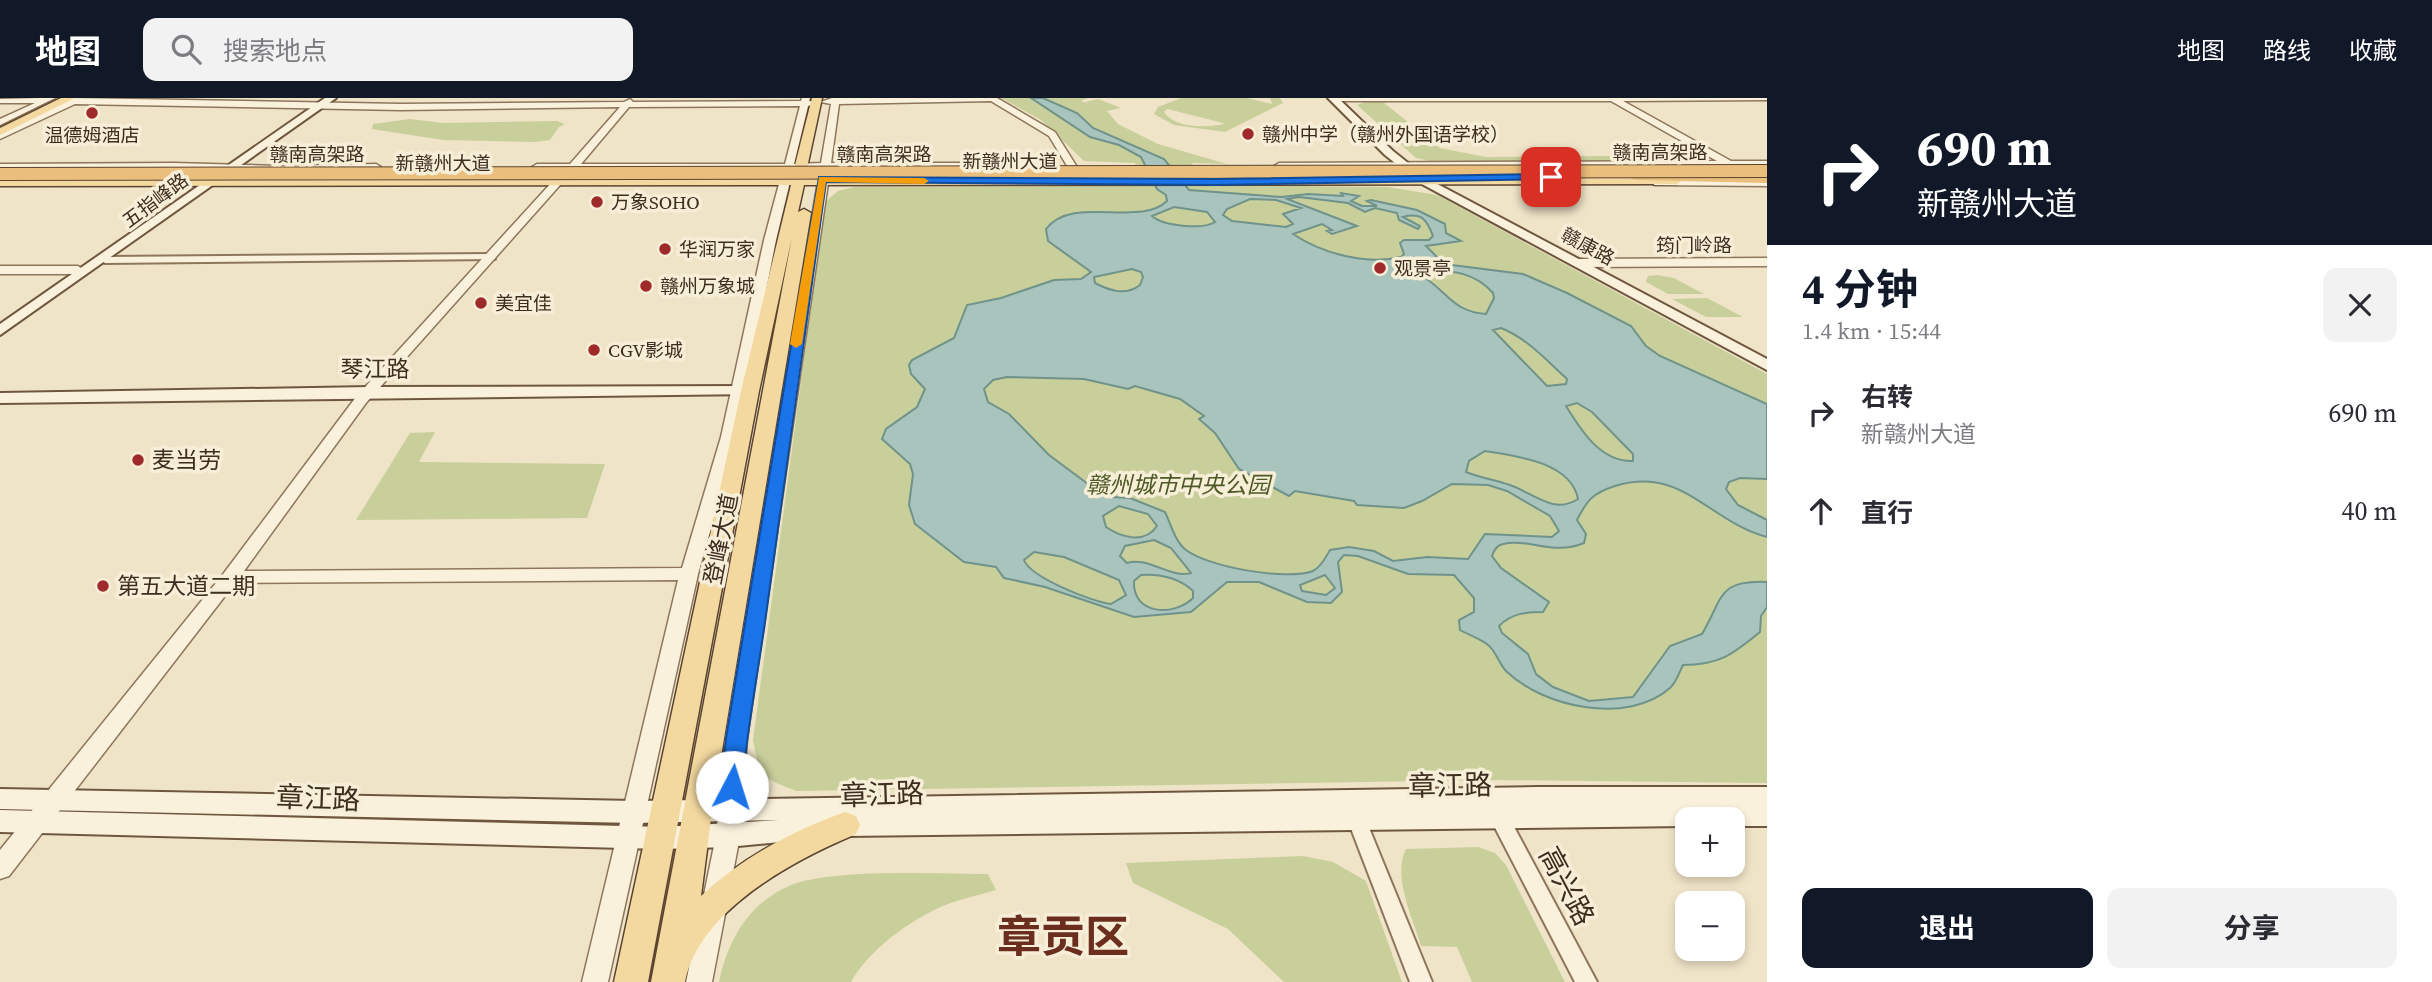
<!DOCTYPE html>
<html lang="zh">
<meta charset="utf-8">
<style>
:root{--surface:#fff;--page:#f2f2f3;--text:#2b2b33;--muted:#7c7c81;--accent:#111827}
body{margin:0;font-family:"Source Serif 4","Noto Sans SC",serif;background:var(--page);color:var(--text);height:100vh;display:flex;flex-direction:column;font-size:26px;white-space:nowrap}
*{box-sizing:border-box;margin:0}
p{font-size:23px;color:var(--muted)}
.icon{flex:none;width:38px;height:38px;fill:none;stroke:currentColor;stroke-width:2;stroke-linecap:round;stroke-linejoin:round}
.map{position:relative;flex:1;overflow:hidden}
.drawer{display:flex;flex-direction:column;background:var(--surface);width:665px}
.drawer>*{flex:none}
.banner{background:#111827;color:#fff;overflow:hidden}
.tools{position:absolute;left:1675px;top:709px;display:grid;gap:14px}
.tools a{display:grid;place-items:center;width:70px;height:70px;border-radius:14px;background:var(--surface);box-shadow:0 4px 10px #0003;font-size:35px}
.pin{position:absolute;display:grid;place-items:center;width:60px;height:60px;color:#fff;margin:-30px;border-radius:14px;box-shadow:0 4px 10px #0006}
.me{position:absolute;width:77px;margin:-38px;rotate:5deg;stroke-linejoin:round;filter:drop-shadow(0 0 5px #0008)}
.turn{display:flex;align-items:center;gap:24px;height:147px;padding:0 35px;font-size:32px}
.turn .icon{width:91px;height:91px;stroke-width:2.5}
.turn b{display:block;font-size:49px;line-height:60px}
.round{display:grid;place-items:center;flex:none;width:74px;height:74px;border-radius:14px;background:var(--page)}
.overview{display:flex;align-items:center;justify-content:space-between;height:119px;padding:0 35px}
h1{font-size:42px;font-weight:700;line-height:52px;color:var(--accent)}
.action{display:flex;gap:14px;margin-top:auto;padding:14px 35px}
.action a{flex:1;height:80px;border-radius:14px;background:var(--accent);color:#fff;font-size:28px;font-weight:700;line-height:80px;text-align:center}
.action a+a{background:var(--page);color:var(--text)}
ul{padding:0;list-style:none}
li{display:flex;align-items:center;gap:21px;height:98px;padding:0 35px}
li div{flex:1}
li b{display:block;font-size:26px}
li em{font-style:normal}
header{display:flex;align-items:center;gap:42px;box-sizing:border-box;height:98px;padding:0 35px;background:var(--accent);color:#fff}
header strong{font-size:33px}
nav{display:flex;gap:38px;margin-inline-start:auto;font-size:24px}
.search{width:490px;height:63px;background:var(--page);display:flex;align-items:center;gap:18px;box-sizing:border-box;padding:0 24px;border-radius:14px;color:var(--muted);font-size:26px}
main{display:flex;flex:1;min-height:0}
.map>svg:first-child{display:block}
</style>
<header>
<strong>地图</strong>
<div class="search"><svg class="icon" aria-label="search" viewBox="0 0 24 24"><circle cx="10" cy="10" r="6"/><path d="M15 15l6 6"/></svg>搜索地点</div>
<nav><a>地图</a><a>路线</a><a>收藏</a></nav>
</header>
<main>
<div class="map">
<svg width="1767" height="884" viewBox="0 0 1767 884">
<rect width="100%" height="100%" fill="#f0e4c8"/>
<path fill="#c9cf9b" fill-rule="evenodd" d="M1001,0H1088L1081,3L1089,6L1085,4L1098,1L1121,10L1107,13L1118,26L1158,46L1227,66L1192,65L1204,87L1388,89L1437,97L1767,276V685L1491,682L796,693C762,680 760,678 753,642L825,104L838,93L854,89L1142,88L1135,65L1084,63L1041,22Z
M1181,0H1247L1272,6L1270,0H1280L1283,5L1225,34L1174,27L1154,16L1158,9ZM1167,11L1223,25L1224,26C1207,30 1174,30 1164,14Z
M1365,4H1383L1440,50L1486,59L1702,57L1696,64L1438,65L1416,60L1357,7Z
M410,21L443,25L557,23L565,26L559,29L550,42L535,44L443,42L372,31L373,26Z
M1657,177L1674,180L1704,196H1668L1646,184L1648,178Z
M1707,200L1743,219H1706L1672,201Z
M435,334L419,364L605,366L587,420L356,422L410,335Z
M1478,749L1495,755L1506,767L1565,884H1472L1457,849L1421,848C1413,820 1392,779 1406,751Z
M1303,758L1333,764L1366,783L1402,884H1284L1228,831L1133,785L1126,765Z
M988,776L996,792C979,797 960,801 943,808C910,822 869,852 851,884H719C728,842 748,806 789,788C828,770 941,776 988,776Z"/>
<path fill="#a9c4bc" stroke="#6f938a" stroke-width="2" fill-rule="evenodd" d="M1031,0H1043L1077,15L1093,30L1164,61L1189,92L1281,99L1308,96L1343,98L1341,95L1359,98L1351,103L1362,108H1377L1367,103L1371,102L1417,112L1445,126L1446,135L1461,143L1426,148L1444,166L1523,176L1567,195L1631,228L1646,248L1660,258L1767,306V381L1740,380L1729,384L1726,391L1738,407L1767,422V439C1709,424 1682,367 1615,388C1593,395 1587,402 1577,422L1586,436L1584,445C1554,458 1529,440 1503,446C1497,447 1494,452 1492,458L1501,470L1549,504L1543,514C1526,514 1512,515 1499,528L1502,535L1528,556L1536,576L1553,589L1589,603L1633,599L1670,548L1702,536C1724,499 1717,482 1767,484V509L1761,518L1760,534C1732,557 1719,567 1683,567C1679,575 1676,585 1670,590C1628,627 1544,610 1506,573C1499,566 1496,553 1488,547C1481,541 1469,537 1460,532L1459,522L1474,514V500L1454,477L1408,476L1358,458L1344,457L1338,464L1342,494L1331,505L1307,504L1259,484H1227L1191,514L1134,519L1045,489L1004,480L996,469L964,464L915,426L909,407L913,376L910,366L882,341L886,331L917,309L925,291L911,276L909,267L912,262L954,240L967,207L1001,200L1054,182L1081,181L1091,174L1048,143L1046,131C1073,96 1139,130 1167,103L1166,97L1157,91L1141,59L1119,47L1090,39ZM1299,99L1348,105L1365,114L1375,110L1397,115L1399,122L1418,131L1420,128L1403,119C1422,114 1427,122 1433,138L1429,142H1404L1400,145L1404,156L1401,159C1366,167 1323,156 1293,136L1322,126L1332,132L1327,133L1332,136L1357,128L1287,101ZM1250,101L1276,102L1301,110L1283,116L1293,126L1286,129L1232,123L1223,117L1227,111ZM1174,109L1207,114L1215,124C1202,132 1163,128 1152,118ZM1132,171L1141,174L1143,179L1140,187C1126,198 1110,193 1095,185L1094,179ZM1420,171C1448,173 1473,172 1493,195L1494,200L1486,216C1452,214 1446,191 1419,176ZM1501,230C1528,241 1546,262 1567,281L1566,286L1547,288L1493,232ZM1007,279L1084,281L1128,291L1135,288L1180,301L1204,318L1199,321L1215,335L1239,371L1289,398L1295,393L1354,403L1357,407L1404,410L1422,403L1452,386L1488,387L1507,393L1550,418L1559,433L1552,439L1485,436L1468,461L1427,459L1393,463L1374,453L1349,449L1330,452C1326,459 1321,469 1313,473C1287,483 1208,469 1186,452C1175,444 1171,426 1165,414L1130,400L1112,399L1088,386L1049,357L1009,316L988,304L984,291L993,282ZM1577,305L1592,314L1633,356V363C1601,364 1582,334 1566,308ZM1485,353C1516,358 1571,364 1578,401C1554,417 1533,395 1510,387C1496,382 1481,380 1466,374L1469,363ZM1119,408L1148,416L1157,428C1145,446 1122,440 1106,429L1103,418ZM1154,442L1171,450L1191,475C1170,481 1149,458 1127,465L1120,458L1125,448ZM1034,454L1064,459L1119,482L1126,497L1111,506C1092,504 1030,479 1024,462ZM1141,477C1160,476 1179,480 1193,493V500C1174,519 1132,517 1134,483ZM1325,477L1335,490L1326,497L1302,493L1300,487Z"/>
<g fill="none" stroke-linecap="round" stroke-linejoin="round">
<g stroke="#8d765c" stroke-width="4">
<path id="minor" d="M492,156L495,157V161L105,165L100,162L105,159Z
M1498,710L1505,712L1597,884H1575L1489,718L1491,712Z
M1356,712L1363,714L1365,720L1432,884H1410L1347,720L1349,714Z"/>
</g>
<g stroke="#8d765c" stroke-width="3">
<path id="tertiary" d="M40,0H55L0,27V21L35,5H0V1Z
M73,0L401,6L624,4L630,1L633,4L801,3L802,0H810L809,3L819,5L808,8L794,66L821,65L831,6L821,4L832,0H997L1055,34L1077,69L1075,71H1069L1049,38L991,3L839,6L831,65H988L993,68L988,71H830L747,641L740,738L712,884H686L716,738L725,641L820,71H793L776,142L737,339L698,476L608,884H582L678,482L235,485L9,778L0,781V752L224,475L356,299L552,84L561,86L366,305L244,473L682,470L721,339L764,142L783,71H534L532,69L537,66H570L620,9L401,12L75,6L0,41V35ZM800,8L785,66H581L629,9Z
M1331,0H1767V2L1623,3L1731,63H1767V69L1276,70L1274,68L1279,65L1717,63L1611,3H1334Z
M174,65L278,68L376,66L381,69L376,72H214L209,75L174,71L0,72V66Z
M1658,82H1767V88L1654,87V83Z
M1767,160V168L1579,169L1573,165L1579,161Z
M0,168H78L84,172L78,176H0Z"/>
</g>
<g stroke="#6f573f" stroke-width="4">
<path id="secondary" d="M325,0H336L0,237V226Z
M1328,0H1338L1393,53L1428,81L1767,261V272L1420,85L1385,57Z
M750,288L756,290V296L0,305V295L370,289Z
M1539,689H1767V728H1732V721H1687V728L845,738L728,749L662,751L0,734V712L662,729L779,722L635,725L0,711V691L635,703Z"/>
</g>
<g stroke="#5b4430" stroke-width="3">
<path id="primary" d="M61,0H75L0,37V30Z
M812,0H822L805,79L1677,78L1683,82L1677,86L804,87L798,114L804,111L811,115L712,713L701,798C743,759 792,733 845,714L856,718L860,727L856,736C794,762 699,812 685,884H651L792,139L759,293L648,884H614L741,293L791,87L0,88V80L792,79Z"/>
</g>
<g stroke="#5b4430" stroke-width="3">
<path id="trunk" d="M1631,75L1767,77V85L1636,82L1631,81Z"/>
</g>
<use href="#minor" fill="#faf1dc" fill-rule="evenodd"/>
<use href="#tertiary" fill="#faf1dc" fill-rule="evenodd"/>
<use href="#secondary" fill="#faf1dc" fill-rule="evenodd"/>
<use href="#primary" fill="#f3d9a0" fill-rule="evenodd"/>
<use href="#trunk" fill="#eabe7c" fill-rule="evenodd"/>
<g stroke="#5b4430" stroke-width="14" stroke-linecap="butt">
<path id="trunk-bridge" d="M0,76L1767,73"/>
</g>
<use href="#trunk-bridge" stroke="#eabe7c" stroke-width="12"/>
</g>
<path fill="#1a73e8" stroke="#114b97" stroke-width="2" d="M1551,76L1554,81L1215,87L826,84C805,226 786,368 767,510C759,570 747,629 742,689L739,695L732,698L724,695L721,689L726,640L819,79L1215,81Z"/>
<path fill="#f59e0b" d="M819,79L924,80L929,83L924,86L826,84L802,246L796,250L790,246Z"/>
<g fill="#9e2a2b" stroke="#f7eed8" stroke-width="2.5">
<circle cx="92" cy="15" r="7"/>
<circle cx="1248" cy="36" r="7"/>
<circle cx="597" cy="104" r="7"/>
<circle cx="665" cy="151" r="7"/>
<circle cx="1380" cy="170" r="7"/>
<circle cx="646" cy="188" r="7"/>
<circle cx="481" cy="205" r="7"/>
<circle cx="594" cy="252" r="7"/>
<circle cx="138" cy="362" r="7"/>
<circle cx="103" cy="488" r="7"/>
</g>
<g text-anchor="middle" dominant-baseline="central" stroke-width="7" stroke-linejoin="round" paint-order="stroke">
<g font-size="19" fill="#3d2e20" stroke="#f7eed8" text-anchor="start">
<text x="1262" y="36">赣州中学（赣州外国语学校）</text>
<text x="92" y="37" text-anchor="middle">温德姆酒店</text>
<text x="611" y="104">万象SOHO</text>
<text x="679" y="151">华润万家</text>
<text x="1394" y="170">观景亭</text>
<text x="660" y="188">赣州万象城</text>
<text x="495" y="205">美宜佳</text>
<text x="608" y="252">CGV影城</text>
</g>
<g font-size="19" fill="#3d2e20" stroke="#f7eed8">
<text x="1660" y="54">赣南高架路</text>
<text x="317" y="56">赣南高架路</text>
<text x="884" y="56">赣南高架路</text>
<text x="1010" y="63">新赣州大道</text>
<text x="443" y="65">新赣州大道</text>
<text transform="translate(155 102) rotate(-37)">五指峰路</text>
<text x="1694" y="147">筠门岭路</text>
<text transform="translate(1588 148) rotate(28)">赣康路</text>
</g>
<g font-size="23" fill="#3d2e20" stroke="#f7eed8">
<text x="375" y="271">琴江路</text>
<text transform="translate(721 441) rotate(-79)">登峰大道</text>
</g>
<g font-size="23" fill="#3d2e20" stroke="#f7eed8" text-anchor="start">
<text x="152" y="362">麦当劳</text>
<text x="117" y="488">第五大道二期</text>
</g>
<g font-size="23" font-style="italic" fill="#4d5a26" stroke="#f7eed8">
<text x="1178" y="387">赣州城市中央公园</text>
</g>
<g font-size="28" fill="#3d2e20" stroke="#f7eed8">
<text transform="translate(1450 687) rotate(-1)">章江路</text>
<text transform="translate(882 696) rotate(-2)">章江路</text>
<text transform="translate(318 700) rotate(2)">章江路</text>
<text transform="translate(1567 788) rotate(62)">高兴路</text>
</g>
<g font-size="44" font-weight="bold" fill="#6b2e1e" stroke="#f7eed8">
<text x="1063" y="838">章贡区</text>
</g>
</g>
</svg>
<div class="tools">
<a>+</a>
<a>−</a>
</div>
<div class="pin" style="left:1551px;top:79px;background:#d93025"><svg class="icon" aria-label="arrive" viewBox="0 0 24 24"><path d="M6 21V4h12l-3 4 3 4H6"/></svg></div>
<svg class="me" style="left:732px;top:689px" viewBox="-20 -20 40 40"><circle r="19" fill="#fff"/><path d="M0-13L10 11 0 6-10 11z" fill="#1a73e8"/></svg>
</div>
<section class="drawer">
<div class="banner">
<div class="turn"><svg class="icon" aria-label="right" viewBox="0 0 24 24"><path d="M7 20v-9h11M14 6l5 5-5 5"/></svg><div><b>690 m</b>新赣州大道</div></div>
</div>
<div class="overview"><div><h1>4 分钟</h1><p>1.4 km · 15:44</p></div><a class="round"><svg class="icon" aria-label="close" viewBox="0 0 24 24"><path d="M6 6l12 12M18 6L6 18"/></svg></a></div>
<ul>
<li><svg class="icon" aria-label="right" viewBox="0 0 24 24"><path d="M7 20v-9h11M14 6l5 5-5 5"/></svg><div><b>右转</b><p>新赣州大道</p></div><em>690 m</em></li>
<li><svg class="icon" aria-label="ahead" viewBox="0 0 24 24"><path d="M12 20V5M6 11l6-6 6 6"/></svg><div><b>直行</b></div><em>40 m</em></li>
</ul>
<div class="action"><a>退出</a><a>分享</a></div>
</section>
</main>
